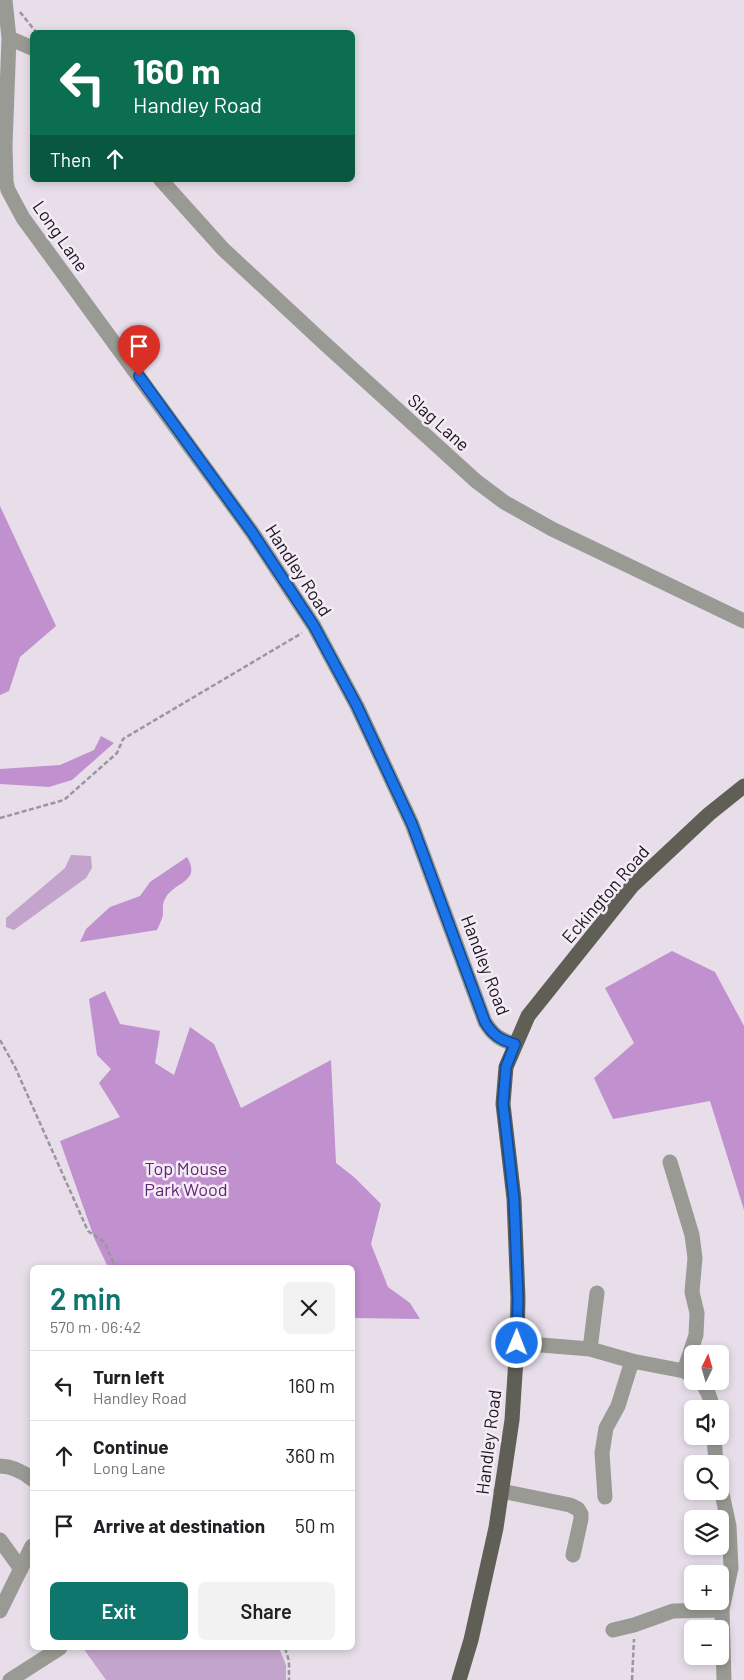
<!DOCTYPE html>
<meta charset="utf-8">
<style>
:root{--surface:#fff;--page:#f2f2f2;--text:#202124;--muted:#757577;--line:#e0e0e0;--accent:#0f766e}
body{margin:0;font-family:Barlow,sans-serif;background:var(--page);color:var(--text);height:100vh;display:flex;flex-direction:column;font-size:19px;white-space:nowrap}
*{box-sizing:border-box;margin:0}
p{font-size:16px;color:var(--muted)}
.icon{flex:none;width:28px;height:28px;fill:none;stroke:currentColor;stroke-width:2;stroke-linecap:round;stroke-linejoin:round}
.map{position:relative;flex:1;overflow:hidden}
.details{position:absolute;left:30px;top:1265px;width:325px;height:385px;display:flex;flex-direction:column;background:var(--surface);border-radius:8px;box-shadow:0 2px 8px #0003}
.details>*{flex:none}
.top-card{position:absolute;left:30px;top:30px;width:325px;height:152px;border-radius:8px;box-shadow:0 2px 8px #0003;background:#0b6e4f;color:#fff;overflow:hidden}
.needle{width:32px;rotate:5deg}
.controls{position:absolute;left:684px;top:1345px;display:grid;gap:10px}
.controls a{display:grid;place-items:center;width:45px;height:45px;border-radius:8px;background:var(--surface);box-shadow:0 2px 8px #0003;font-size:25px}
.pin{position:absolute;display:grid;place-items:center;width:42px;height:42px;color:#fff;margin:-51px -21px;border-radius:50% 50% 50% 0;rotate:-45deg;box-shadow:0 0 5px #0007}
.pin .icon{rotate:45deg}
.me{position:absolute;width:55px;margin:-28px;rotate:1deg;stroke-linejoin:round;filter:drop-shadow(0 0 4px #0008)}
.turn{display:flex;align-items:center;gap:18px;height:105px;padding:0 20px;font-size:22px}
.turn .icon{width:65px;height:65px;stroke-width:2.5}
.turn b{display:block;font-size:35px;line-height:42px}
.then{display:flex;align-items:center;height:48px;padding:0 20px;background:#0003;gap:10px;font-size:19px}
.round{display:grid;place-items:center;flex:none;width:52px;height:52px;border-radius:8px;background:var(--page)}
.summary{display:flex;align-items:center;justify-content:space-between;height:85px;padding:0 20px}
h1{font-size:30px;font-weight:600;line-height:38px;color:var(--accent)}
.cta{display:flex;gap:10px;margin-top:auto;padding:10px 20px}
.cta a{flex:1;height:58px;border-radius:8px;background:var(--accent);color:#fff;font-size:20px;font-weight:600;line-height:58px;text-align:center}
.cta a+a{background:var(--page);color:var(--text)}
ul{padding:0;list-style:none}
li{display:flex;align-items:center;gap:15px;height:70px;padding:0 20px;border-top:1px solid var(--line)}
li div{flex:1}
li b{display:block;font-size:19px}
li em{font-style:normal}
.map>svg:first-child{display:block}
</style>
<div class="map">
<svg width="744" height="1680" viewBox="0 0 744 1680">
<rect width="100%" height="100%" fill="#e7deea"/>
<path fill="#c3a4cc" d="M71,855L91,856L92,868L86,878L14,930L6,927V918L65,868Z
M83,1648H279L286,1665V1680H106Z"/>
<path fill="#c190cf" d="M0,506L56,626L20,657L9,691L0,695Z
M101,736L114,743L72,780L49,787L0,784V769L60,765L94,750Z
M187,857C202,883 174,881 165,899C162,904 163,910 163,915C162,920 159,925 157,930L80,942L86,929L110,907L140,896L150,882Z
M672,951L715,972L744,1026V1210L710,1101L613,1119L594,1078L634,1043L605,988Z
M105,991L120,1024L160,1031L155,1063L174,1075L190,1027L214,1044L241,1108L331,1060L336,1163L354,1177L381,1204L371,1244L388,1287L410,1303L420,1319L353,1318L352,1268L108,1267L95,1240L60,1141L120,1117L99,1083L111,1069L97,1055L89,999Z"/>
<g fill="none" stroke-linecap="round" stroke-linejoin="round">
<path stroke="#9c959e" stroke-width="2.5" stroke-dasharray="5 2.5" stroke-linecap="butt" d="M20,12L36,32
M0,818L64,800L117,753L123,739L302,633
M0,1040L15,1067L88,1231L104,1242L116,1268
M285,1648L289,1661V1680
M632,1680L634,1639"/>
<path stroke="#9a9a94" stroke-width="15" d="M5,0L9,38L5,146L6,182L8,190L23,218L252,532L314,626L357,706L412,824L485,1022C493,1035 500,1040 515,1044
M9,38L32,48
M161,180L223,249L323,342L476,481L504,502L552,529L744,621
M670,1162L692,1235L695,1258L692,1292L697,1313L696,1335L684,1371
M517,1343L590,1349L632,1361L684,1371L692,1376
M590,1349L597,1293
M700,1381C706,1387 712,1400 712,1409
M714,1436L716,1464
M0,1466C12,1466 23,1472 32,1479
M720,1484L729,1526L731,1568L722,1610L724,1680
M501,1491L570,1505L578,1509L581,1514V1519L573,1555
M605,1497L602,1453L606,1428L618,1406L632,1361
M0,1540L21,1569
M0,1611L32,1546
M613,1630L634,1625L673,1611L722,1610
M10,1680L60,1648"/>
<path stroke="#5f5f55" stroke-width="15" d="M459,1680L471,1640L496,1528L512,1420L517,1343L518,1298L514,1199L503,1104L506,1067L528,1016L632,886L709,814L744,786"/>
</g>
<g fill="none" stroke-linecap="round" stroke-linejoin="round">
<g stroke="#114b97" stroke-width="12">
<path id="route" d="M139,376L252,532L293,594L314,626L357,706L412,824L485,1022C493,1035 500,1040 515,1044L506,1067L503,1104L514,1199L518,1298L517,1343"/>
</g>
<use href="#route" stroke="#1a73e8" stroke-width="9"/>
</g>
<g text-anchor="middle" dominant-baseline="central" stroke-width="5" stroke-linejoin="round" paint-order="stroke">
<g font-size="18" fill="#19161a" stroke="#f5ebf7">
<text transform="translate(61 236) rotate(55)">Long Lane</text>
<text transform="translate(439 422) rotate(42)">Slag Lane</text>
<text transform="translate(299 570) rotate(57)">Handley Road</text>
<text transform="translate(605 894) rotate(-49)">Eckington Road</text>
<text transform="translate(486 965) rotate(69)">Handley Road</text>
<text transform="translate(488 1442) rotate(-83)">Handley Road</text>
</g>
<g font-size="18" fill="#612672" stroke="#f5ebf7">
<text x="186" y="1168">Top Mouse<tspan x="186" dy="21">Park Wood</tspan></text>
</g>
</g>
</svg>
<div class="controls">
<a><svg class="needle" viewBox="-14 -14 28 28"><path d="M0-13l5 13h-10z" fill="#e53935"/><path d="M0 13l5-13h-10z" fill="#757577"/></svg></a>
<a><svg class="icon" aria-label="sound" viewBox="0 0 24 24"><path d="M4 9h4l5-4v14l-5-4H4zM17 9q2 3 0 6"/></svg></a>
<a><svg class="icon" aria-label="search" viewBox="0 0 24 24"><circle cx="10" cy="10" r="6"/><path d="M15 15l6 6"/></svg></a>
<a><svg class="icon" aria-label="layers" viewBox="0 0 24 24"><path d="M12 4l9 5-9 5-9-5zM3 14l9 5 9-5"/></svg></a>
<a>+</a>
<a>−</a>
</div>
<div class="pin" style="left:139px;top:376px;background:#d93025"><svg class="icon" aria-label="arrive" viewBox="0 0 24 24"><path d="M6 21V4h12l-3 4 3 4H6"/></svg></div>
<svg class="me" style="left:517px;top:1343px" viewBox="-20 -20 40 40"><circle r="17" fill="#1a73e8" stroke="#fff" stroke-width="3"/><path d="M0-11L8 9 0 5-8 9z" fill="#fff"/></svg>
<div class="top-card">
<div class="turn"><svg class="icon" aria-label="left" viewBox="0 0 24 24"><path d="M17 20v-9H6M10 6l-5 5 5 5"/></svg><div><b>160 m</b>Handley Road</div></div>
<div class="then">Then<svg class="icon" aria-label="ahead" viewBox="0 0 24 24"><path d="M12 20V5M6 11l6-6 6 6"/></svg></div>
</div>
<section class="details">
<div class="summary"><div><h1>2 min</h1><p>570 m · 06:42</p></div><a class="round"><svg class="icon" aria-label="close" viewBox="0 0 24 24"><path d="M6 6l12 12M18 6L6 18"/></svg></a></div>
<ul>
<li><svg class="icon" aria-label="left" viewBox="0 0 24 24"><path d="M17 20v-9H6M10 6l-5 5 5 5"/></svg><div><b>Turn left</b><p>Handley Road</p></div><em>160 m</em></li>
<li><svg class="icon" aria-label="ahead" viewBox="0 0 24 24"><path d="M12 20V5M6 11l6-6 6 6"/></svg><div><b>Continue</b><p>Long Lane</p></div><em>360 m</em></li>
<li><svg class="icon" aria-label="arrive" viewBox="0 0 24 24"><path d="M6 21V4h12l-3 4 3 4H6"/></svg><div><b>Arrive at destination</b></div><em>50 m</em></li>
</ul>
<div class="cta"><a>Exit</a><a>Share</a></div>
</section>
</div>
